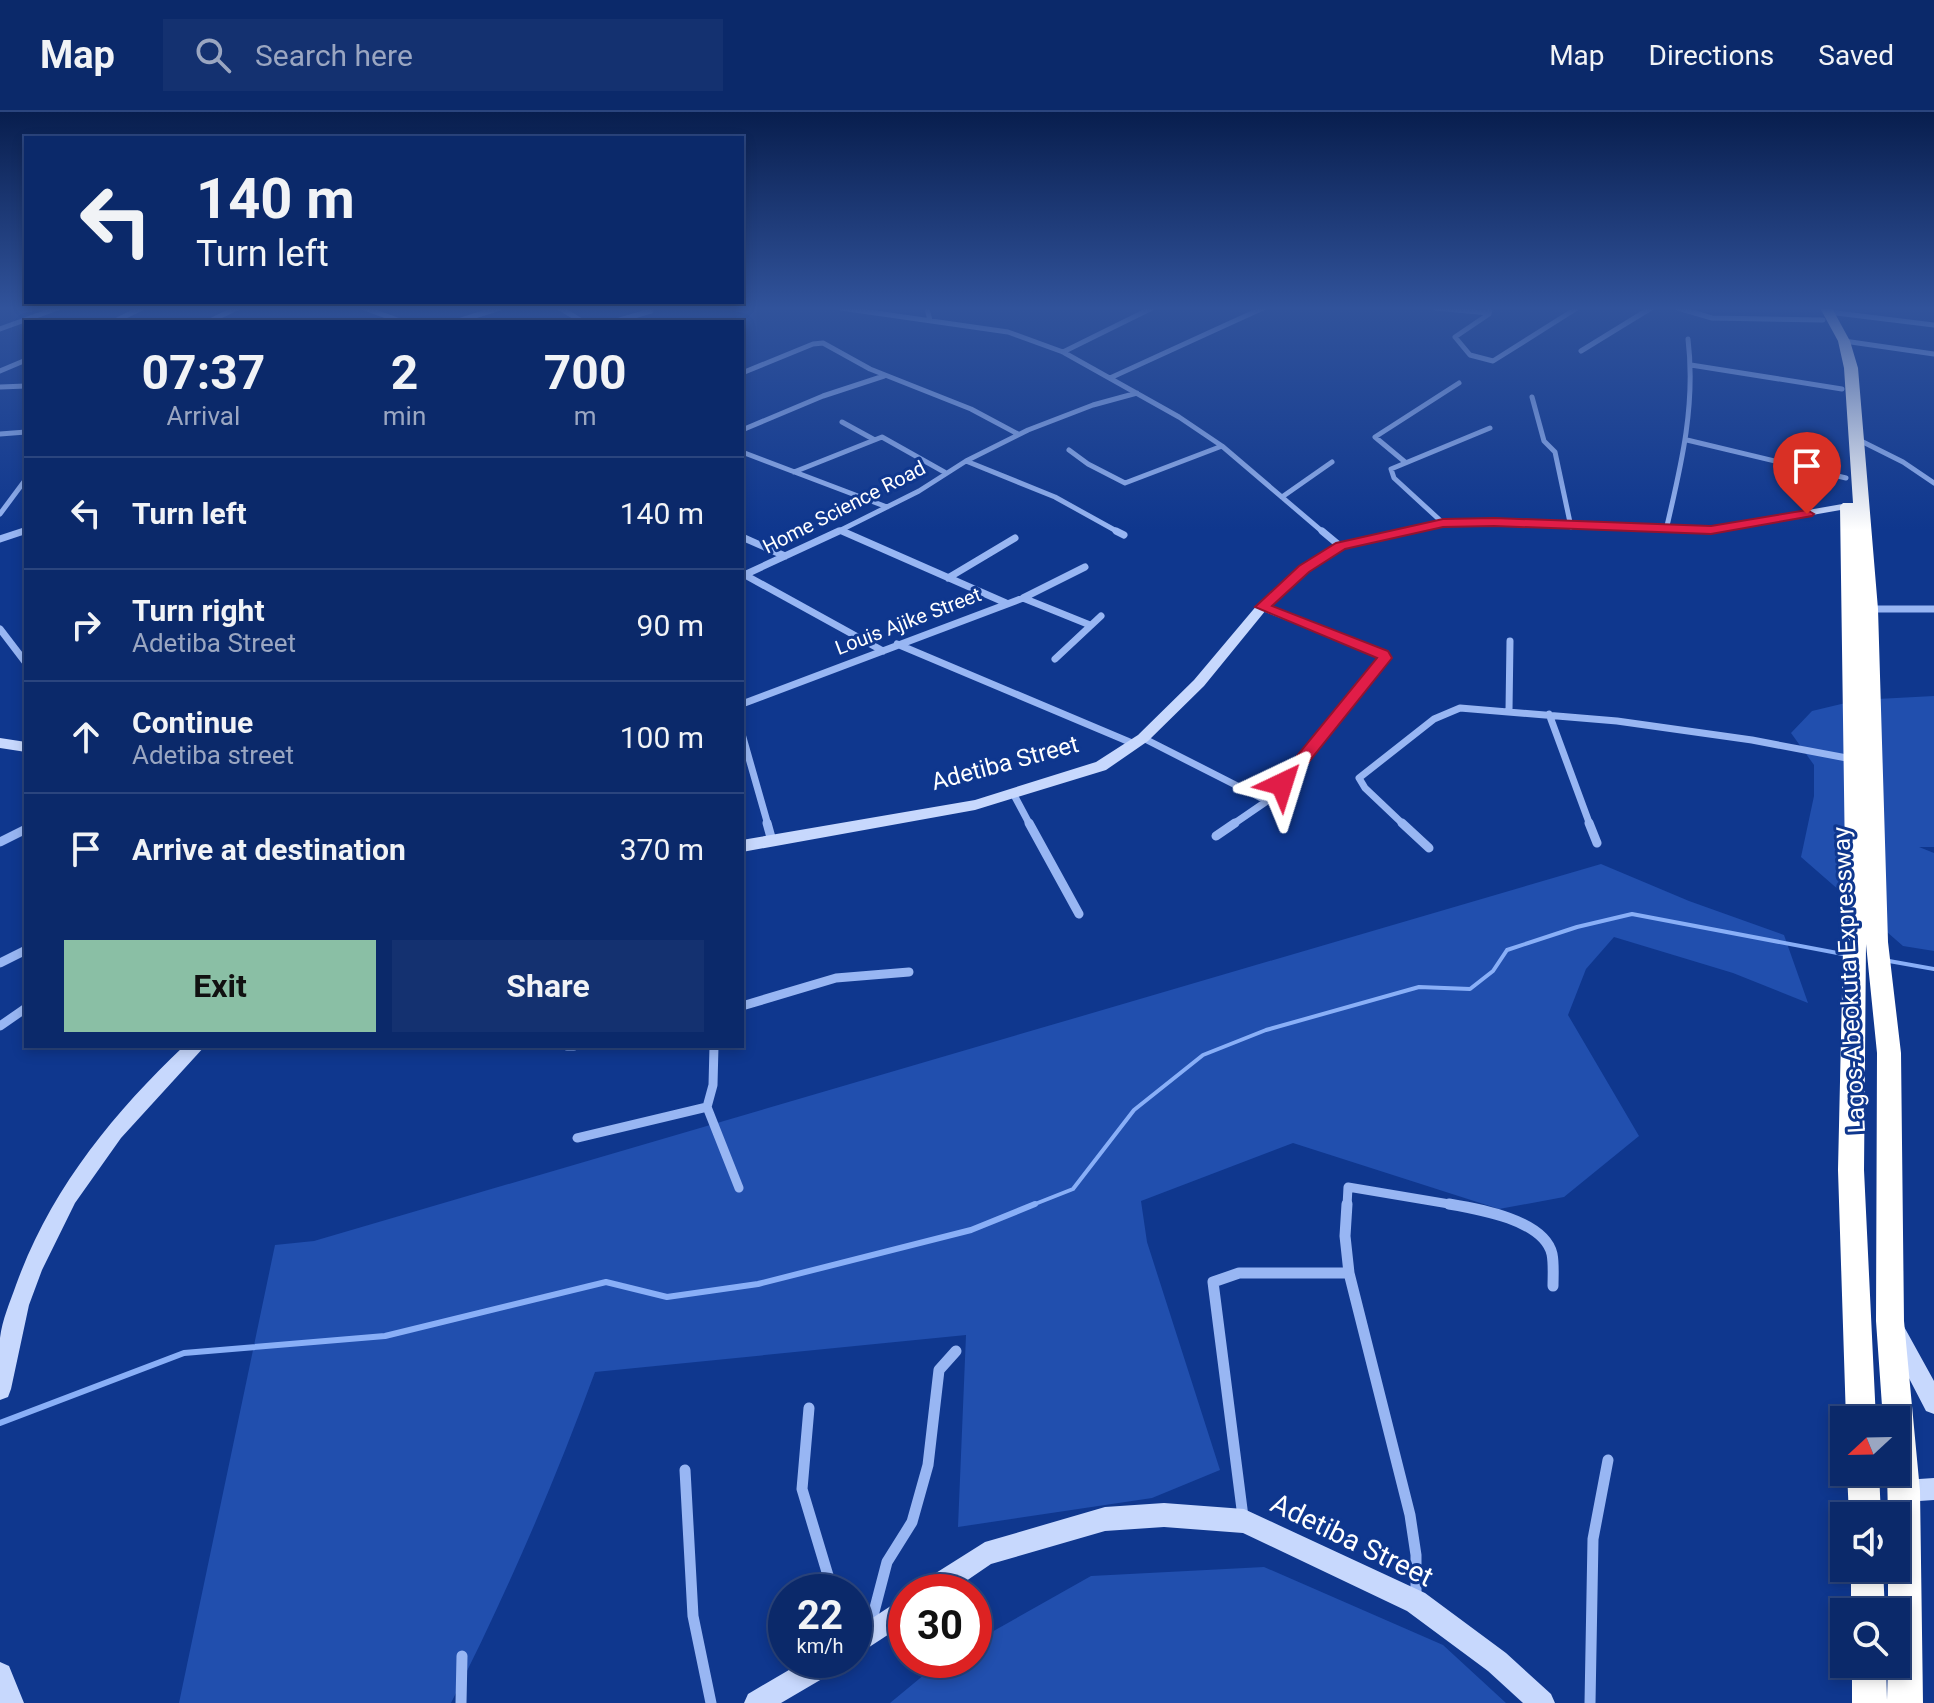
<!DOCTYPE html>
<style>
:root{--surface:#0b296a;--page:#143170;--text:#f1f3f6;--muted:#9aa6c1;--line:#2b457e;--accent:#8abfa5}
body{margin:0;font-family:Roboto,sans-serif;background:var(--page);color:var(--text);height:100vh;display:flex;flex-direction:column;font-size:30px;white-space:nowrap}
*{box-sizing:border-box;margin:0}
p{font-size:26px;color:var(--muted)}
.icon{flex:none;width:44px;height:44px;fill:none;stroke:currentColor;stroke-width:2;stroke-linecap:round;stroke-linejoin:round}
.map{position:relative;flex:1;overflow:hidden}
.drawer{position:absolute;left:24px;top:208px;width:720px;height:728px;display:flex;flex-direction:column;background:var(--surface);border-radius:0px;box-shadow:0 4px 12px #0003,0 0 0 2px var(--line)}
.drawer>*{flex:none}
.banner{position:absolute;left:24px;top:24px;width:720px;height:168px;border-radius:0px;box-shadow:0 4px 12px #0003,0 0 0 2px var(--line);background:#0b296a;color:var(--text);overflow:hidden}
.needle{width:52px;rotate:248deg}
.buttons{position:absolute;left:1830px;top:1294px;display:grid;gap:16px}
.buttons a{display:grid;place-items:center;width:80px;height:80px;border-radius:0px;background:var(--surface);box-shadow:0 4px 12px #0003,0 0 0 2px var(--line);font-size:40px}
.speed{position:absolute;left:768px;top:1462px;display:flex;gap:16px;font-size:40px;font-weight:700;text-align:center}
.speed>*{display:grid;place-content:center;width:104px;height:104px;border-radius:50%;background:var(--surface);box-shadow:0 4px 12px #0003,0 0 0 2px var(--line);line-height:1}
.speed small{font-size:20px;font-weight:400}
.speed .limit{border:12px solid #d22;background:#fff;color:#111}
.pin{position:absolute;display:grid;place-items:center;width:68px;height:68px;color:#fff;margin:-82px -34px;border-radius:50% 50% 50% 0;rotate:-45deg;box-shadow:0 0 8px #0007}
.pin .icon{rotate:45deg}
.me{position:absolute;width:88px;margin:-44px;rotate:41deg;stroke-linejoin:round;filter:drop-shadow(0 0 6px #0008)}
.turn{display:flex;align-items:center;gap:28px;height:168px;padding:0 40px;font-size:36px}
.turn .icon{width:104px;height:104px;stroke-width:2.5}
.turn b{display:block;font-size:56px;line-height:68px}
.eta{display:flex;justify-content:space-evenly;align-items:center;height:136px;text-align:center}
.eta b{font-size:48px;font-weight:700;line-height:56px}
.button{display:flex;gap:16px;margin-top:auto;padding:16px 40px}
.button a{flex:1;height:92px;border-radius:0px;background:var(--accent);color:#111;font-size:32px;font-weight:700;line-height:92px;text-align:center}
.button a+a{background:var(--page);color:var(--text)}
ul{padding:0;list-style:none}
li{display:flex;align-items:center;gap:24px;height:112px;padding:0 40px;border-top:2px solid var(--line)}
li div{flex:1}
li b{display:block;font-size:30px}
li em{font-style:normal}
header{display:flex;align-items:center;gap:48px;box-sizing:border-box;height:112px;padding:0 40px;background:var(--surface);border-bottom:2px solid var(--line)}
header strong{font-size:38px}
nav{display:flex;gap:44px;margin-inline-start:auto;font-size:28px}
.search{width:560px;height:72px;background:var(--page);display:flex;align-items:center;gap:20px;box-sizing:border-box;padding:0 28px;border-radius:0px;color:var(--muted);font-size:30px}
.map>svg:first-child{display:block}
</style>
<header>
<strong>Map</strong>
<div class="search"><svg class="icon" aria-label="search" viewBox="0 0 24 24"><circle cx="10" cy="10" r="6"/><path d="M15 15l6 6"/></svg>Search here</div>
<nav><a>Map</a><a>Directions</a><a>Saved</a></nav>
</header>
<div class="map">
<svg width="1934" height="1591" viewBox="0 0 1934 1591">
<rect width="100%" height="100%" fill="#0f378e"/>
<path fill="#214fae" d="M1934,584V735H1919L1934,741V839L1903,834L1801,745L1814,684V653L1791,621L1812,599L1858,588Z
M1601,752L1689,789L1784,823L1808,891L1733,861L1614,825L1586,857L1568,903L1639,1024L1564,1085L1499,1097L1293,1031L1141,1089L1147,1130L1220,1358L1152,1386L958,1415L966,1223L595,1260C553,1374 506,1483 451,1591H179L275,1133L314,1129Z
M1264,1455L1443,1533L1506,1591H890L942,1548H974V1530L1091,1464Z"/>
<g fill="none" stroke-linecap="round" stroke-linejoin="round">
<path stroke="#89aff7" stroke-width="4" d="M1889,849L1934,857
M1030,1094L1073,1077L1134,998L1203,943L1266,918L1419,875L1470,877L1493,859L1507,838L1577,815L1632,802L1848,843"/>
<path stroke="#89aff7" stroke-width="6" d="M0,1311L184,1241L385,1224L606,1170L667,1185L758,1172L971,1118L1035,1092"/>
<path stroke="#98b6f3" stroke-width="5" d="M364,196L403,210
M560,196L583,210
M841,196L1008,220L1063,240L1179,305L1222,334L1324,421
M927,196L930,209
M1436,196L1489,201
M1490,196L1489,202L1455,225L1470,243L1493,249L1577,196
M1678,196L1712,206L1823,208
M1828,200L1934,213
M113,210L142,196
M208,210L237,196
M455,210L500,196
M613,210L651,199
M0,217L58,196
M1844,229L1934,242
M1581,239L1651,196
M1063,240L1152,196
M1691,253L1842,277
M0,259L26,248
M742,261L813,232L823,231L870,257L971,297L1018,322
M1110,266L1263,196
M0,275L26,274
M1532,285L1544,329L1555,340L1571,415
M842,310L873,327
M742,318L823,284L884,264
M0,322L26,320
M1857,327L1903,350L1934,371
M1687,328L1846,366
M1069,338L1088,352L1125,371L1222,334
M742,340L887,395
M966,349L1055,385L1120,421
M1405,350L1375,325L1459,271
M794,360L882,325L946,361
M1282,385L1332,350
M0,402L26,367
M1443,411L1394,366L1391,357L1490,316
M1666,418C1681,354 1696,293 1688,227
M842,419L846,421
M18,421L26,418
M835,421L919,379L966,349L1028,318L1093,293L1137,281"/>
<path stroke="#98b6f3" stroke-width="7" d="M842,419L1006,491
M1116,419L1124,423
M1322,419L1340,434
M742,425L785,444
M0,427L24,419
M745,463L883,539
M742,464L839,419
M948,466L1015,426
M1023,486L1090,513
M1869,497H1934
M0,517L26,551
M897,532L1132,631
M1055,547L1101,504
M742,592L1023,486L1085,455
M1509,598L1510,529
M1549,602L1590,713
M742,622L768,713
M1143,626L1267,689
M1014,683L1030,713
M1232,713L1267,689L1384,546L1382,542L1262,495
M1404,713L1365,676L1359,666L1434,607L1460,596L1617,609L1752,628L1852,647"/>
<path stroke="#98b6f3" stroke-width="9" d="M767,711L772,729
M1029,711L1079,802
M1402,711L1429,736
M1589,711L1597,731
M1216,724L1235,711
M0,730L26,717
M0,851L26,838
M742,894L836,866L909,860
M0,914L26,896
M567,934H574
M714,934L713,973L707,995L739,1076
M577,1026L707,995
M1347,1094L1348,1075L1461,1094"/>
<path stroke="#98b6f3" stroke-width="11" d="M1347,1092L1345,1124L1349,1161L1410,1403L1416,1443V1485
M1449,1092C1479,1097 1544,1108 1552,1142C1554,1152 1553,1164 1553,1174
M809,1296L802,1377L833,1480
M685,1358L693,1504L711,1591
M1243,1405L1213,1170L1239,1161H1349
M870,1515L887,1450L912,1410L928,1353L939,1258L956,1239
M461,1591L462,1544
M1590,1591L1593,1427L1608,1348"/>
<path fill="#c7d8fd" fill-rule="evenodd" d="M1848,391L1852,392V396L1711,421L1494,413L1443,414L1344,437L1308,460L1266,498L1204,574L1148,629L1106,658L975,698L742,740V728L975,688L1096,650L1138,623L1194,568L1258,492L1300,454L1336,432L1443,408L1494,407L1711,415Z
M0,626L26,630V640L0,636Z
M184,934H205L121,1026L75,1091L42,1158L29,1193L11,1277L8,1285L0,1288C0,1268 0,1246 0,1226C2,1208 10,1190 16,1173C50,1079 112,1002 184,934Z
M1895,1207L1902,1211L1934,1269V1302L1926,1299L1884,1218L1888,1211Z
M1934,1366V1388L1904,1390L1896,1387L1893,1379L1896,1371L1904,1368Z
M1164,1391L1244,1397L1425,1481L1506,1541L1551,1582L1555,1591H1523L1488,1559L1407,1499L1243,1421L1164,1415L1105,1419L991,1452L950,1480H917L920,1471L985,1430L1105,1395Z
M906,1484V1511L854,1545V1518Z
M806,1548H843L839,1557L781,1591H744L748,1582Z
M0,1550L9,1554L24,1591H0Z"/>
<path fill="#fff" fill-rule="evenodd" d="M1820,196H1832L1850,229L1858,256L1878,497L1888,830L1901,941L1904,1209L1920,1379L1923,1591H1852V1552H1886L1887,1588L1888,1552H1896V1500H1888V1456H1896V1404H1888L1887,1360H1896V1308H1883L1876,1209L1877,941L1866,832L1864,1058L1876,1308H1846L1838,1058L1845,749L1840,394L1843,391H1853L1844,256L1838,229Z
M1847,1360H1879L1881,1404H1849Z
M1851,1456H1883L1885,1500H1851Z"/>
</g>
<linearGradient id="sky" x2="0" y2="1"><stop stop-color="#081e4e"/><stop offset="0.47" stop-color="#31539b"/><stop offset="1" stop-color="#31539b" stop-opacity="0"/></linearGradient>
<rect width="1934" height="418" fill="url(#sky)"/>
<path fill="#e11d48" stroke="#92132f" stroke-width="2" d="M1807,398L1814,402L1812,404L1711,422L1494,414L1443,415L1345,437L1309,460L1272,494L1388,539L1392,546L1288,676H1276L1274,672L1377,546L1255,495L1299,454L1336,431L1443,407L1494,406L1711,414Z"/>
<g text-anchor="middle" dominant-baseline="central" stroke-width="6" stroke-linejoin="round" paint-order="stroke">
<g font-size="20" fill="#fff" stroke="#0f378e">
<text transform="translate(844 395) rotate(-27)">Home Science Road</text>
<text transform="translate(908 509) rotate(-21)">Louis Ajike Street</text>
</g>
<g font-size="24" fill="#fff" stroke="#0f378e">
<text transform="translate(1005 651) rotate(-15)">Adetiba Street</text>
<text transform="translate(1849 868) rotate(-93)">Lagos-Abeokuta Expressway</text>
</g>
<g font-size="28" fill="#fff" stroke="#0f378e">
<text transform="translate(1352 1428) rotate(26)">Adetiba Street</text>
</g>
</g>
</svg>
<div class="buttons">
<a><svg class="needle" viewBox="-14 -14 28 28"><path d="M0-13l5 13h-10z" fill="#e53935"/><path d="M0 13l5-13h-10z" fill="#9aa6c1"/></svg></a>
<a><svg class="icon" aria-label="sound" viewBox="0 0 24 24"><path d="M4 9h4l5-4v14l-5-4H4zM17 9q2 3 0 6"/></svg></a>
<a><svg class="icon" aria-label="search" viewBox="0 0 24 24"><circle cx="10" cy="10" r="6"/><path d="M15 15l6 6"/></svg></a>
</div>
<div class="speed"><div>22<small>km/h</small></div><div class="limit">30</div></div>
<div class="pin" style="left:1807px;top:402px;background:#d93025"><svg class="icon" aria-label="arrive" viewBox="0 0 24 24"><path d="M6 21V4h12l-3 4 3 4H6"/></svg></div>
<svg class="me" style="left:1282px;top:672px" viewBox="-20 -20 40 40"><path d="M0-17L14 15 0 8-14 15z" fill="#e11d48" stroke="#fff" stroke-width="4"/></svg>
<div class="banner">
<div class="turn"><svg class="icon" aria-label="left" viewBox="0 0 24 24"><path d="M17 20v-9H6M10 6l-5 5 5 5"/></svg><div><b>140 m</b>Turn left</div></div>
</div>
<section class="drawer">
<div class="eta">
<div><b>07:37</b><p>Arrival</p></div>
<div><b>2</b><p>min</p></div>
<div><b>700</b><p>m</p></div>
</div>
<ul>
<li><svg class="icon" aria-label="left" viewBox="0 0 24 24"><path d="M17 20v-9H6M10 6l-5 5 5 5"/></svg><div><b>Turn left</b></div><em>140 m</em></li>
<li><svg class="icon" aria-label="right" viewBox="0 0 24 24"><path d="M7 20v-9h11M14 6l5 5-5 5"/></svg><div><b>Turn right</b><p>Adetiba Street</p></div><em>90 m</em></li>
<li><svg class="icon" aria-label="ahead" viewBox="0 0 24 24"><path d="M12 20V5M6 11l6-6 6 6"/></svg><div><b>Continue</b><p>Adetiba street</p></div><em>100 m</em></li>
<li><svg class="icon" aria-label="arrive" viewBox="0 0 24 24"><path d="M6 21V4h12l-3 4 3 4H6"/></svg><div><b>Arrive at destination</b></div><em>370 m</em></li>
</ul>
<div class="button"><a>Exit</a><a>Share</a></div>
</section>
</div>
